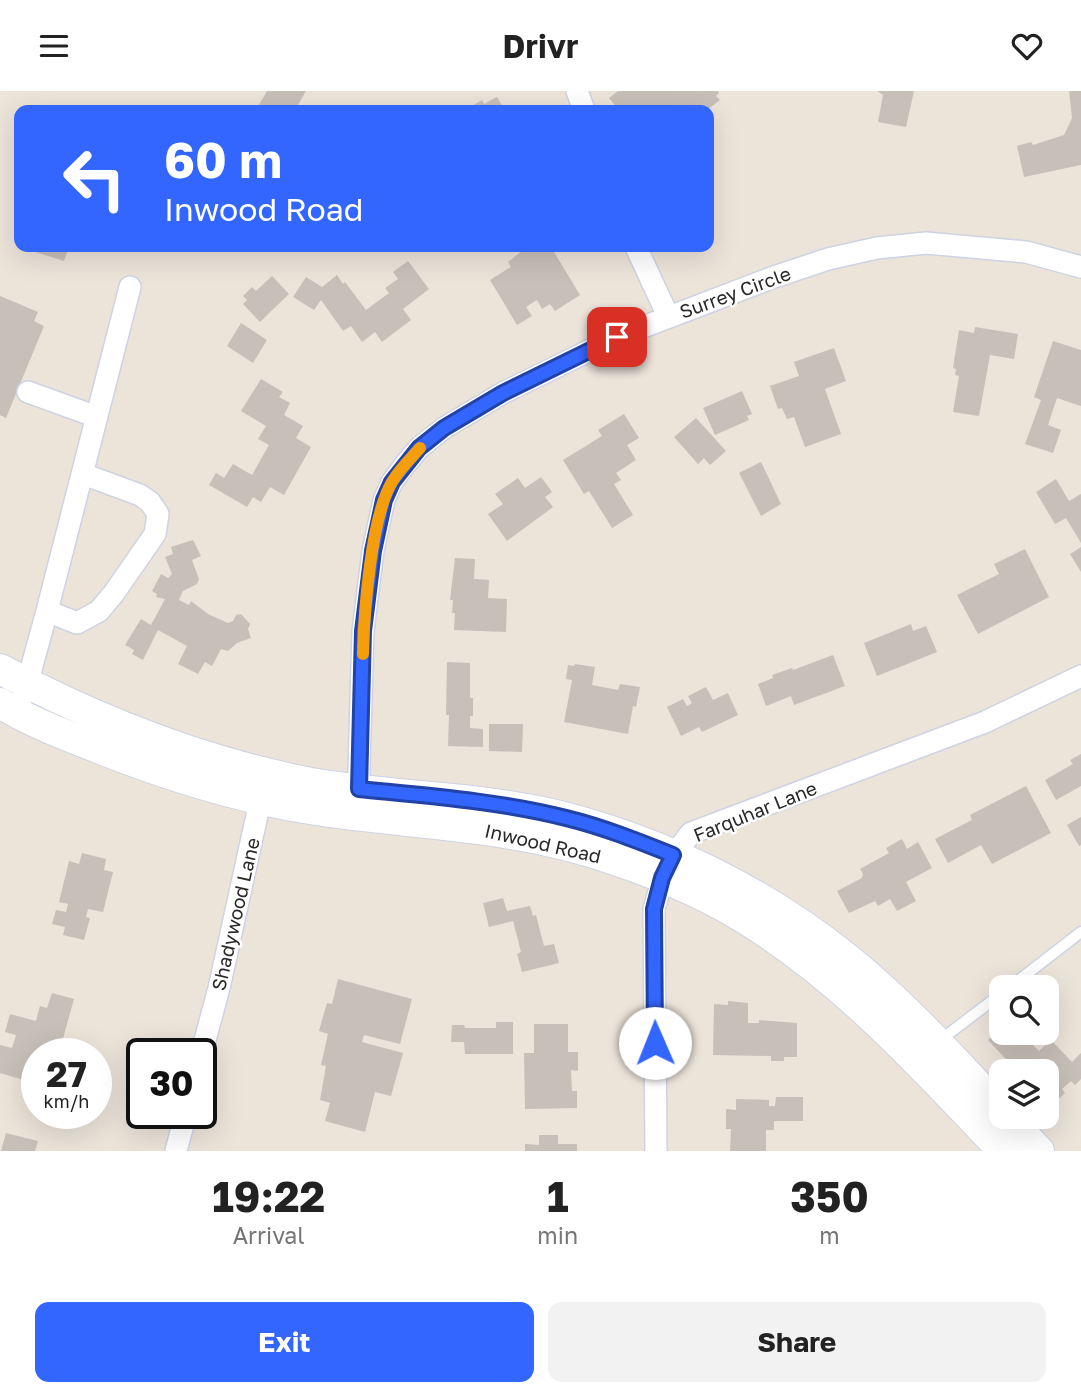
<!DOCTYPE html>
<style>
:root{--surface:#fff;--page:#f2f2f2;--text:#222;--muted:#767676;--accent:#3365ff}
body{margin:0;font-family:"Golos Text",sans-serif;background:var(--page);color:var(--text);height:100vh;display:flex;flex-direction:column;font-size:26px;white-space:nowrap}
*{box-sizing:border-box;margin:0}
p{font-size:23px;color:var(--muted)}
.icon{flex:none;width:38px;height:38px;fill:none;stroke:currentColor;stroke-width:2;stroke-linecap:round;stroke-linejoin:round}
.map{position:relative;height:1060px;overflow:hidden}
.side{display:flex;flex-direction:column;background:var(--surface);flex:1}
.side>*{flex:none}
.top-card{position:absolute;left:14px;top:14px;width:700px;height:147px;border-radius:14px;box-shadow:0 7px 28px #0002;background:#3365ff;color:#fff;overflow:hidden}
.tools{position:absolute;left:989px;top:884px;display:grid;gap:14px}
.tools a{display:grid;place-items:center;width:70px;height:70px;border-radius:14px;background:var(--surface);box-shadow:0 7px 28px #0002;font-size:35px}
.speed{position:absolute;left:21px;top:947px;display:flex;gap:14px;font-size:35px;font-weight:700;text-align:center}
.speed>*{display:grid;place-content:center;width:91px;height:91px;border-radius:50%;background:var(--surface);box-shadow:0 7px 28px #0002;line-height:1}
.speed small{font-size:18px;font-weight:400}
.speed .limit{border:4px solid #111;border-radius:10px;background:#fff;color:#111}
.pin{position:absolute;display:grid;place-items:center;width:60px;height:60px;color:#fff;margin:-30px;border-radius:14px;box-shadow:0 4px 10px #0006}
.me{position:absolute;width:77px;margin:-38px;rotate:359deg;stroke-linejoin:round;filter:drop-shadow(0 0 5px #0008)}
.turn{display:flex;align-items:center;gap:24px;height:147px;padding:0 35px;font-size:32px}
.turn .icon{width:91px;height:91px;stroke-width:2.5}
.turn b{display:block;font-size:49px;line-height:60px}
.eta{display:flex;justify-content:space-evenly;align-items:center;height:119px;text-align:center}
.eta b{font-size:42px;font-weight:700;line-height:49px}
.cta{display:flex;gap:14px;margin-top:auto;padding:14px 35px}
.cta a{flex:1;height:80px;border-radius:14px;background:var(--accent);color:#fff;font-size:28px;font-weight:700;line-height:80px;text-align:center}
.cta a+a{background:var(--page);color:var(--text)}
header{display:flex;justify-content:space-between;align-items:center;height:91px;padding:0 35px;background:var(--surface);font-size:32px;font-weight:700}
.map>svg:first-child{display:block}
</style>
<header><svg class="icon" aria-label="menu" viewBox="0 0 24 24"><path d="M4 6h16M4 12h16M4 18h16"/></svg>Drivr<svg class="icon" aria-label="heart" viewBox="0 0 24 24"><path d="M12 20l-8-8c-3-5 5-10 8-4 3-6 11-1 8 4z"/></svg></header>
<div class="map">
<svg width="1081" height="1060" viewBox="0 0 1081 1060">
<rect width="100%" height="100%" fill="#ece3d9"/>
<path fill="#c7c0b9" d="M267,0H306L295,19H256Z
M618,0H718L719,2L716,5L720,9L707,19H619L609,7Z
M877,0H914L906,36L878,31L883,4Z
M1069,0H1081V74L1024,86L1017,55L1031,51L1033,54L1064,44L1072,27Z
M497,6L505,19L512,15L515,19H465L482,9L484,13Z
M34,156H69L64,170L32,160Z
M527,156H556L558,159L554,161L580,204L555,220L550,213L542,218L537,209L526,216L532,225L517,234L490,189L511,176L508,171Z
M408,170L429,198L403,218L411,229L382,251L375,241L362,251L351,235L343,240L321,209L314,219L293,206L306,186L322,196L337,184L343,193L345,191L366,219L389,202L385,197L398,188L393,181Z
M272,185L289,203L260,231L243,213L247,209L243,205L252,196L256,200Z
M0,205L38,221L34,230L44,235L6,327L0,324Z
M241,232L267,249L253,272L227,255Z
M975,236L1018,243L1014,268L990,264L979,325L953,321L959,285L955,284L956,278L953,277L959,239L974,242Z
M1053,250L1081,259V315L1057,307L1048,334L1061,339L1053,362L1025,353L1041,309L1034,306Z
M834,257L846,290L825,298L841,343L805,356L794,326L787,328L782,317L778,318L770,295L799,285L794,271Z
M261,288L283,301L279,306L290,312L284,324L303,335L296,347L311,356L284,404L270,396L261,411L253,406L247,416L209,394L216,382L224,387L233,373L252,384L269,354L258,348L266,335L241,320Z
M742,300L752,323L747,325L749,329L715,344L703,317Z
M624,323L639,347L627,354L636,369L616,382L621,389L614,393L633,424L612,437L589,400L584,403L563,369L602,345L598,339Z
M696,327L726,360L710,374L704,367L698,373L674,346Z
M761,371L781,413L761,425L739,382Z
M541,386L552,401L545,406L553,416L507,450L488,423L503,413L495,403L518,387L525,397Z
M1056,388L1069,410L1081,403V452L1066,427L1055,433L1036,401Z
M193,449L201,465L192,469L199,488L197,493L183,500L179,509L189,514L191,510L208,523L228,532L233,530L236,524L241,523L250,533L248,538L251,547L237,552L228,560L221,558L212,575L205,571L198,583L178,573L187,555L158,539L143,569L132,563L134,559L125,554L141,528L151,534L165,508L156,506L157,503L152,500L161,483L168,487L172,483L165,466L173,463L171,456Z
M1081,456V481L1070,463Z
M1025,458L1049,506L978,543L957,504L999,483L994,473Z
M455,467L475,468L474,488L489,489L488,507L507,508L506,541L454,539L455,522H452L453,509H450Z
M911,533L913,540L926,535L937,561L877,585L864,552Z
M833,564L845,595L794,614L791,605L766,615L758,593L773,587L772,584L792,577L793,579Z
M447,571L470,572V607H473V625H470V637L483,638V656L448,655L449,624H446Z
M575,573L595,576L592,594L618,599L620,593L640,596L636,616L633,615L628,643L564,631L572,589L566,588L568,574L574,575Z
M706,596L713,609L728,602L738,624L702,641L699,636L681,645L667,616L683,608L687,615L692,612L688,605Z
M489,633H523L522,661L489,660Z
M1081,663V695L1056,709L1045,689L1073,673L1070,669Z
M1026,695L1051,742L992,773L981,754L948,772L935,748L972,729L970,724Z
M1081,726V754L1079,755L1067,734Z
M902,748L907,758L918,751L932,777L906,791L916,810L897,820L890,808L878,815L875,810L849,822L837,800L862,787L863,783L860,778L889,762L886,757Z
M82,762L106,768L104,779L113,781L103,821L88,818L86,826L90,827L84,849L63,844L65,836L52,833L56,819L66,821L68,813L59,811L69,770L79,773Z
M503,807L507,820L530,815L533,825L536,824L544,855L554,853L559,872L522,881L517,863L521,861L513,830L489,836L483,812Z
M338,888L412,908L400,953L364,944L362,951L403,962L391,1005L375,1001L365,1041L325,1030L330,1012L320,1009L326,975L321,974L328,943L319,940L327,912L332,913Z
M52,902L74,908L59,962H37V993L0,982V954L12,957L16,944L5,941L10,923L36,930L40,915L47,917Z
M728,910L748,912V932H759V929L797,932V966H784V970H771V965L713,964L714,913L728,914Z
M496,931H513V963H465L464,951H451L452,934H464L465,937H496Z
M534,933H568V961H578V980L571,979L572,1000H577V1017L525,1018L524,962H534Z
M1001,937V942H1021L1039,960L1051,949L1072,971L1081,962V988L1075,994L1071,990L1062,998L1065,1002L1051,1015L1046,1010V980L1038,974L1032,980H1017L988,949Z
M776,1006H803V1030H774V1039H766V1060H730L731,1038H726V1018L736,1019V1008L769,1009V1015H775Z
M6,1042L38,1050L35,1060H1Z
M539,1044H558V1053H577V1060H525V1053L539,1054Z"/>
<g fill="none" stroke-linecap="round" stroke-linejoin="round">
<g stroke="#ced3e3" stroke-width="13">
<path id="service" d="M1010,896L1081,841
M939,950L1001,903"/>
</g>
<g stroke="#ced3e3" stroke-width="24">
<path id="minor" d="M577,0L584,19
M636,156L668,225
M28,301L97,326
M47,520L130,196
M24,604L47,520L77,532L99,520L114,502L155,443L158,423L150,411L140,404L83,383
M358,712L363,540L373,460L384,409L392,391L404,375L419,357L444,337L503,302L617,246L774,186L828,168L877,157L926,152L1026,161L1081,176
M201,964L219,897L263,697
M176,1060L186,1022
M656,1060L654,818C663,784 669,769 691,742L985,631L1081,585"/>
</g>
<g stroke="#ced3e3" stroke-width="32">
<path id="secondary" d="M0,578C98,630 202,671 311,692C397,707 484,705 568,727C668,754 764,801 844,865C902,911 951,966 1001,1019
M0,612C32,632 68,645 103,659C172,686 242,708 316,719C408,733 501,734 590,761C642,777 696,798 742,826C843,887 922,975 1003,1060
M1007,1026L1039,1060"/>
</g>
<use href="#service" stroke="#fff" stroke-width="10"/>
<use href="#minor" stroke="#fff" stroke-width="21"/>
<use href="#secondary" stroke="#fff" stroke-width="30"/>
</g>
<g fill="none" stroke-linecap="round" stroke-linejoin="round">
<g stroke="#2142a6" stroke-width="18">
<path id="route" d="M617,246L503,302L444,337L419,357L392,391L384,409L373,460L363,540L359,698C429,705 498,710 566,727C603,736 638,750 673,764L662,787L654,818L655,952"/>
</g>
<use href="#route" stroke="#3365ff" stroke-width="12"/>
<path stroke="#f59e0b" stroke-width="12" d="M363,563C364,521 371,426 392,391C399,379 410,368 420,357"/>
</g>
<g text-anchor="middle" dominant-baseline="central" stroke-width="5" stroke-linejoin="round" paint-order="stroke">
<g font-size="19" fill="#282828" stroke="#fff">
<text transform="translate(735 201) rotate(-20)">Surrey Circle</text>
<text transform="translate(755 720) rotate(-22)">Farquhar Lane</text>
<text transform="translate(543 752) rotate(13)">Inwood Road</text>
<text transform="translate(235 823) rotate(-77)">Shadywood Lane</text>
</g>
</g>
</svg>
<div class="tools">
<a><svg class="icon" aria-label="search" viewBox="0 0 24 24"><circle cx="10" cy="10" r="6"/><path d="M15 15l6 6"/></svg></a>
<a><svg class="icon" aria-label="layers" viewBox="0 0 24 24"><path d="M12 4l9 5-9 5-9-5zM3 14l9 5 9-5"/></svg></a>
</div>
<div class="speed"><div>27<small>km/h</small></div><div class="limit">30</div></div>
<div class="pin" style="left:617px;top:246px;background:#d93025"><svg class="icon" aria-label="arrive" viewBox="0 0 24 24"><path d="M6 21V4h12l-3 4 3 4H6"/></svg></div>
<svg class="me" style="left:655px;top:952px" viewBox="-20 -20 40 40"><circle r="19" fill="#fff"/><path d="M0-13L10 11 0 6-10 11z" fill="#3365ff"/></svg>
<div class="top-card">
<div class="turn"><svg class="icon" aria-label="left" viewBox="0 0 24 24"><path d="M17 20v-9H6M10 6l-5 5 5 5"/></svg><div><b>60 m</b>Inwood Road</div></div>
</div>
</div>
<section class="side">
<div class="eta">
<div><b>19:22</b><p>Arrival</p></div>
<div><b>1</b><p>min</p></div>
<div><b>350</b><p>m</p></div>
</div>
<div class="cta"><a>Exit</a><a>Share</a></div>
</section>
